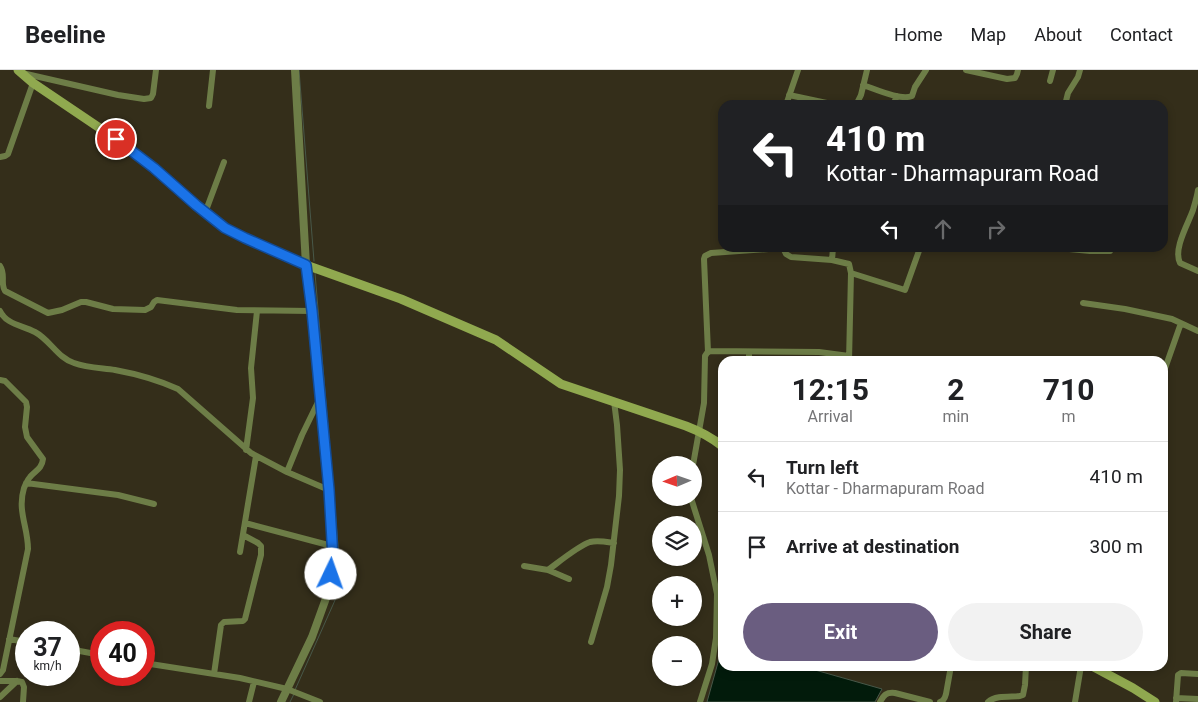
<!DOCTYPE html>
<meta charset="utf-8">
<style>
:root{--surface:#fff;--page:#f2f2f2;--text:#202124;--muted:#757577;--line:#e0e0e0;--accent:#6a5d80}
body{margin:0;font-family:Roboto,sans-serif;background:var(--page);color:var(--text);height:100vh;display:flex;flex-direction:column;font-size:19px;white-space:nowrap}
*{box-sizing:border-box;margin:0}
p{font-size:16px;color:var(--muted)}
.icon{flex:none;width:28px;height:28px;fill:none;stroke:currentColor;stroke-width:2;stroke-linecap:round;stroke-linejoin:round}
.map{position:relative;flex:1;overflow:hidden}
.panel{position:absolute;left:718px;top:286px;width:450px;height:315px;display:flex;flex-direction:column;background:var(--surface);border-radius:15px;box-shadow:0 2px 8px #0003}
.panel>*{flex:none}
.guide{position:absolute;left:718px;top:30px;width:450px;height:152px;border-radius:15px;box-shadow:0 2px 8px #0003;background:#202124;color:#fff;overflow:hidden}
.needle{width:32px;rotate:268deg}
.controls{position:absolute;left:652px;top:386px;display:grid;gap:10px}
.controls a{display:grid;place-items:center;width:50px;height:50px;border-radius:50%;background:var(--surface);box-shadow:0 2px 8px #0003;font-size:25px}
.speed{position:absolute;left:15px;top:551px;display:flex;gap:10px;font-size:25px;font-weight:700;text-align:center}
.speed>*{display:grid;place-content:center;width:65px;height:65px;border-radius:50%;background:var(--surface);box-shadow:0 2px 8px #0003;line-height:1}
.speed small{font-size:12px;font-weight:400}
.speed .limit{border:8px solid #d22;background:#fff;color:#111}
.pin{position:absolute;display:grid;place-items:center;width:42px;height:42px;color:#fff;margin:-21px;border:2px solid #fff;border-radius:50%;box-shadow:0 1px 5px #0007}
.me{position:absolute;width:55px;margin:-28px;rotate:3deg;stroke-linejoin:round;filter:drop-shadow(0 0 4px #0008)}
.turn{display:flex;align-items:center;gap:18px;height:105px;padding:0 25px;font-size:22px}
.turn .icon{width:65px;height:65px;stroke-width:2.5}
.turn b{display:block;font-size:35px;line-height:42px}
.lanes{display:flex;align-items:center;height:48px;padding:0 25px;background:#0003;justify-content:center;gap:25px;direction:ltr}
.lanes .off{opacity:.35}
.eta{display:flex;justify-content:space-evenly;align-items:center;height:85px;text-align:center}
.eta b{font-size:30px;font-weight:700;line-height:35px}
.primary-button{display:flex;gap:10px;margin-top:auto;padding:10px 25px}
.primary-button a{flex:1;height:58px;border-radius:30px;background:var(--accent);color:#fff;font-size:20px;font-weight:700;line-height:58px;text-align:center}
.primary-button a+a{background:var(--page);color:var(--text)}
ul{padding:0;list-style:none}
li{display:flex;align-items:center;gap:15px;height:70px;padding:0 25px;border-top:1px solid var(--line)}
li div{flex:1}
li b{display:block;font-size:19px}
li em{font-style:normal}
header{display:flex;align-items:center;gap:30px;box-sizing:border-box;height:70px;padding:0 25px;background:var(--surface);border-bottom:1px solid var(--line)}
header strong{font-size:24px}
nav{display:flex;gap:28px;margin-inline-start:auto;font-size:18px}
.map>svg:first-child{display:block}
</style>
<header>
<strong>Beeline</strong>
<nav><a>Home</a><a>Map</a><a>About</a><a>Contact</a></nav>
</header>
<div class="map">
<svg width="1198" height="632" viewBox="0 0 1198 632">
<rect width="100%" height="100%" fill="#342e1a"/>
<path fill="#021b0b" stroke="#485849" d="M722,578V596H801L882,619L875,632H707Z"/>
<g fill="none" stroke-linecap="round" stroke-linejoin="round">
<path stroke="#485849" stroke-width="1" d="M299,0L314,191
M295,620L336,528L339,487L315,203
M290,632L294,624"/>
<path stroke="#6d7d47" stroke-width="6" d="M966,0L1007,9L1015,8L1017,4L1018,0
M22,3L118,25L144,29L151,28L153,24L156,0
M1050,11L1053,0
M863,15C875,19 901,31 912,26L915,17L926,0
M789,25L836,35
M786,35L798,0
M856,35L861,25L867,0
M893,35L897,26
M1065,35L1068,23L1078,7L1080,0
M209,36L213,0
M0,87L5,86L8,84L33,13
M1198,120C1197,127 1195,133 1193,140C1188,154 1173,179 1180,193L1198,201
M205,143L224,92
M783,178L786,184L791,187L832,190L849,194L851,203L849,291
M1059,178L1090,181H1110
M832,190L833,178
M0,196C6,205 0,213 5,221L48,243L62,240L81,232H86L113,239L145,240L151,237L154,232L157,230L237,240L312,241
M851,203L905,220L920,178
M1083,233L1125,239L1172,249L1198,261
M0,241C7,255 22,255 35,262C50,270 58,288 74,293C87,298 102,298 115,300C137,304 158,310 178,319L251,383L287,402L329,420
M708,282L704,189L705,186L711,183L782,178
M749,282V291
M1162,307L1181,253
M0,310L5,311L26,332L27,337L25,357L27,367L43,389C42,399 35,401 30,407C27,410 26,414 24,418C17,441 28,457 28,479L3,600L0,604
M246,380L253,328L251,298L257,241
M693,395L704,333L705,286L707,283L710,281L819,282L849,286
M287,402L302,365L320,328
M26,413L118,425L154,434
M691,428L709,485L717,524L716,568L712,594L700,632
M245,453L332,476
M240,482L256,386
M524,496L548,500L569,509
M548,500C559,492 578,476 590,472C598,470 607,472 614,473
M9,569L26,572
M591,572L607,517L611,495L619,426L620,400L617,355L614,331
M69,579L101,585
M144,593L240,608L287,619L320,632
M214,604L221,555L224,552L243,551L245,549L261,485V476L258,473L243,465
M0,611H17L22,612L24,617L23,632
M0,627L17,611
M1176,628L1198,629
M249,632L254,612
M880,632C884,625 886,622 895,623L930,632
M940,632C944,631 945,628 946,624L951,596
M988,632C996,625 1010,627 1020,626L1023,625L1025,615L1026,596
M1075,632L1081,596
M1176,632L1178,605L1181,603L1198,604"/>
<path stroke="#6d7d47" stroke-width="8" d="M281,632L312,567L329,520L333,488L329,420L312,241L306,195L295,0"/>
<path stroke="#90a94f" stroke-width="9" d="M18,0L33,13L116,69L154,98L196,135L225,158L245,168L306,195L401,229L496,270L561,314L686,356C699,361 711,367 722,376
M1092,596L1133,618L1155,632"/>
</g>
<g fill="none" stroke-linecap="round" stroke-linejoin="round">
<g stroke="#114b97" stroke-width="12">
<path id="route" d="M116,69L154,98L196,135L225,158L245,168L306,195L312,241L329,420L333,488L331,504"/>
</g>
<use href="#route" stroke="#1a73e8" stroke-width="9"/>
</g>
</svg>
<div class="controls">
<a><svg class="needle" viewBox="-14 -14 28 28"><path d="M0-13l5 13h-10z" fill="#e53935"/><path d="M0 13l5-13h-10z" fill="#757577"/></svg></a>
<a><svg class="icon" aria-label="layers" viewBox="0 0 24 24"><path d="M12 4l9 5-9 5-9-5zM3 14l9 5 9-5"/></svg></a>
<a>+</a>
<a>−</a>
</div>
<div class="speed"><div>37<small>km/h</small></div><div class="limit">40</div></div>
<div class="pin" style="left:116px;top:69px;background:#d93025"><svg class="icon" aria-label="arrive" viewBox="0 0 24 24"><path d="M6 21V4h12l-3 4 3 4H6"/></svg></div>
<svg class="me" style="left:331px;top:504px" viewBox="-20 -20 40 40"><circle r="19" fill="#fff"/><path d="M0-13L10 11 0 6-10 11z" fill="#1a73e8"/></svg>
<div class="guide">
<div class="turn"><svg class="icon" aria-label="left" viewBox="0 0 24 24"><path d="M17 20v-9H6M10 6l-5 5 5 5"/></svg><div><b>410 m</b>Kottar - Dharmapuram Road</div></div>
<div class="lanes"><svg class="icon" aria-label="left" viewBox="0 0 24 24"><path d="M17 20v-9H6M10 6l-5 5 5 5"/></svg><svg class="icon off" aria-label="ahead" viewBox="0 0 24 24"><path d="M12 20V5M6 11l6-6 6 6"/></svg><svg class="icon off" aria-label="right" viewBox="0 0 24 24"><path d="M7 20v-9h11M14 6l5 5-5 5"/></svg></div>
</div>
<section class="panel">
<div class="eta">
<div><b>12:15</b><p>Arrival</p></div>
<div><b>2</b><p>min</p></div>
<div><b>710</b><p>m</p></div>
</div>
<ul>
<li><svg class="icon" aria-label="left" viewBox="0 0 24 24"><path d="M17 20v-9H6M10 6l-5 5 5 5"/></svg><div><b>Turn left</b><p>Kottar - Dharmapuram Road</p></div><em>410 m</em></li>
<li><svg class="icon" aria-label="arrive" viewBox="0 0 24 24"><path d="M6 21V4h12l-3 4 3 4H6"/></svg><div><b>Arrive at destination</b></div><em>300 m</em></li>
</ul>
<div class="primary-button"><a>Exit</a><a>Share</a></div>
</section>
</div>
